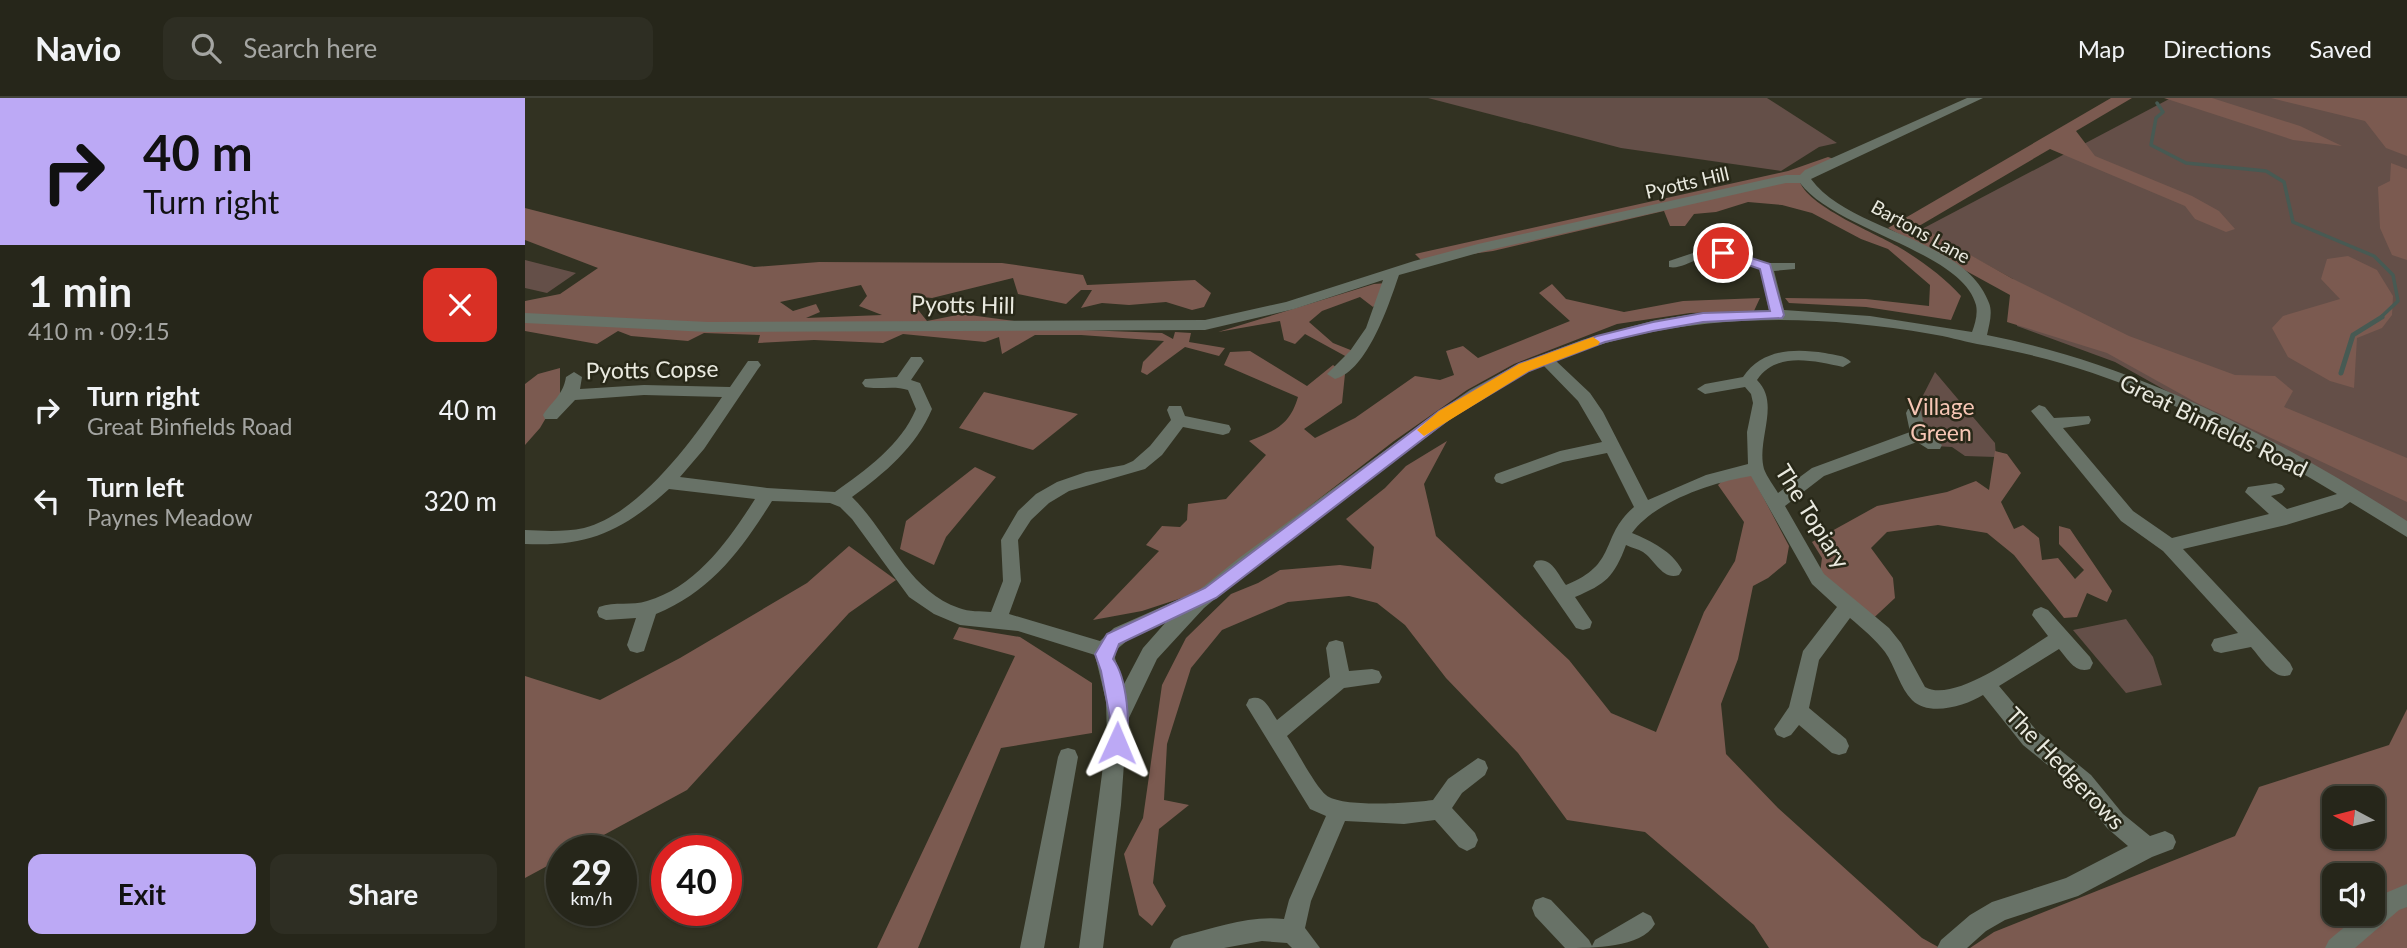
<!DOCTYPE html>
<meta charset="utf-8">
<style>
:root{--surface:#26261a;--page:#2e2e23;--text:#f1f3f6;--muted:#a4a5a2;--line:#424339;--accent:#bca9f5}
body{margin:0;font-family:Lato,sans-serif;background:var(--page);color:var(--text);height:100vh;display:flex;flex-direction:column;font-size:26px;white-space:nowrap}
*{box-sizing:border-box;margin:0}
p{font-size:23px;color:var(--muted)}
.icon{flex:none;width:38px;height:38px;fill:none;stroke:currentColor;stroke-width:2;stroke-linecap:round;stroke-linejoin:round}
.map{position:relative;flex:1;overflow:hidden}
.details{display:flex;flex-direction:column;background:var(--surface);width:525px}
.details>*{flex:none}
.banner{background:#bca9f5;color:#111;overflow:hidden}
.needle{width:46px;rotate:277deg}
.controls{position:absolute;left:1797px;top:688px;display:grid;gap:14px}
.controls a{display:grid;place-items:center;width:63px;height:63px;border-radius:14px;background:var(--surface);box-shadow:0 2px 5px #0004,0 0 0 2px var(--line);font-size:35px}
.speed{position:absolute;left:21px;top:737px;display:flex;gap:14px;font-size:35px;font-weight:700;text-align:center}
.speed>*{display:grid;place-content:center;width:91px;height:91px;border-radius:50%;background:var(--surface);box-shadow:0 2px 5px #0004,0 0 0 2px var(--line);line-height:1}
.speed small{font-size:18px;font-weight:400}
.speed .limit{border:10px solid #d22;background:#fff;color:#111}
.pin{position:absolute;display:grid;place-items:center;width:60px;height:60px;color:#fff;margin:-30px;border:4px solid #fff;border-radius:50%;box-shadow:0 2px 7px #0007}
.me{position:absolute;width:77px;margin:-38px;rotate:1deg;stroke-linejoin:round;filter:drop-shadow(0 0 5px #0008)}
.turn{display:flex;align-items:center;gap:24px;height:147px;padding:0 28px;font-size:32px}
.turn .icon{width:91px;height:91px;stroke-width:2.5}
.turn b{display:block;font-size:49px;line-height:60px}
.round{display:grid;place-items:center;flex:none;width:74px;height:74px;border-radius:14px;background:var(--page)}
.summary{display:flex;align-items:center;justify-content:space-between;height:119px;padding:0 28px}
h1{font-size:42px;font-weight:700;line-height:52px}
.cta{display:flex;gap:14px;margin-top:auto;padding:14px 28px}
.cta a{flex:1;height:80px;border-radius:14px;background:var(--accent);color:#111;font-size:28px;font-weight:700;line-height:80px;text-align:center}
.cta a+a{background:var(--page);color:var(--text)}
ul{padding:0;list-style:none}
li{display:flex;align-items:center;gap:21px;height:91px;padding:0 28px}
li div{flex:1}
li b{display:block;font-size:26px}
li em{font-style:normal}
header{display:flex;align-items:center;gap:42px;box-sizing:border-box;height:98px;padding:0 35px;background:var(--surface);border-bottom:2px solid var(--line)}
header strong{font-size:33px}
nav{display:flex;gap:38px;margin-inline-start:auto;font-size:24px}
.search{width:490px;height:63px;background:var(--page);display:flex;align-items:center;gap:18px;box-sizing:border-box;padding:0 24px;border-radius:14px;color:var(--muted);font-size:26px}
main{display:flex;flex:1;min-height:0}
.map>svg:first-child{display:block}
</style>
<header>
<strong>Navio</strong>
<div class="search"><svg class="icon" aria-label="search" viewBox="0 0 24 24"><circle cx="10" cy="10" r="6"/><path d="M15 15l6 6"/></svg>Search here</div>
<nav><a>Map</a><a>Directions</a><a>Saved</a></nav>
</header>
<main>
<section class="details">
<div class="banner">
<div class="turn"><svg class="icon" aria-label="right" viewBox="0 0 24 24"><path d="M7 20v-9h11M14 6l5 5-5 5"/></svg><div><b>40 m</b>Turn right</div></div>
</div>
<div class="summary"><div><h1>1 min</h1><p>410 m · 09:15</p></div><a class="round" style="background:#d93025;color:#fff"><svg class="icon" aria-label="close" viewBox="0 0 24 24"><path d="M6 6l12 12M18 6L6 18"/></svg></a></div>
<ul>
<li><svg class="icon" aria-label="right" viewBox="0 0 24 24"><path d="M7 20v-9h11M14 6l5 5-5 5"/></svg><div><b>Turn right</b><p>Great Binfields Road</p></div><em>40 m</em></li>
<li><svg class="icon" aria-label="left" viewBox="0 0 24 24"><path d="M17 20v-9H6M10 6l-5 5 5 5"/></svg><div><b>Turn left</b><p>Paynes Meadow</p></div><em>320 m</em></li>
</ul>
<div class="cta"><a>Exit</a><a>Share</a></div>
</section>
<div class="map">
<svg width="1882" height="850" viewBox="0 0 1882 850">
<rect width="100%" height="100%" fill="#323222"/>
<path fill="#644f48" d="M903,0H1242L1312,45L1294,49L1256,73L1096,50Z
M1646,0H1870L1882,3V428L1590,264L1492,228L1488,181L1397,131Z
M0,162L51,175L22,195L0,190Z
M1410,274L1470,345L1471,359L1440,358L1427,349L1409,348L1389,315Z
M1601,521L1628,559L1637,587L1601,595L1548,532Z"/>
<path fill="#7b5a50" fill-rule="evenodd" d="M1586,0H1607L1551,33L1570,58L1667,98L1694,113L1710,131L1701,134L1670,121L1660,108L1525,51L1394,128L1488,181L1604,238L1710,277L1750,278L1768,293L1759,309L1882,360V404L1672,305L1582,255L1482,224L1485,197L1363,130Z
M1639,0H1687L1775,28L1817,48L1768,42Z
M1746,0H1882V58L1861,50L1840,23Z
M1303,59L1309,61L1274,82C1282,108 1348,134 1372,148C1394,161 1418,178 1436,198L1426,222L1341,209L1264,205L1260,200L1341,201L1404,208L1405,187L1363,151L1336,141L1287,115L1257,107L1223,104L1191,114L1169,116L1160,128H1145L1139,113L968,153L897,163L890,156L1263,73Z
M1866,65L1882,71V162L1867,157L1855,130L1853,89L1865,83Z
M0,110L229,169L294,164L477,165L558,177L562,187L670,182L686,195L679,209L667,212L641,204L604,207L577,205L556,210L567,192H556L541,206L493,196L488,180L407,200L388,198L390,208L402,223L437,216L558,232L637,235L648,241L650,234L666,235L664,244L700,250L694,258L660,249L622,277L616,274L618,264L639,243L556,237H510L477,256L474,239L460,244L378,236L358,245L289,242L233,245L235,237L179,235L163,243L106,238L93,233L72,246L0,233V203L35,196L73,170L0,142ZM336,187L342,198L334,208L357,217L281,220L295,214L291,206L268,213L255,204Z
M1823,158L1852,172L1868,198L1867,217L1857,230L1832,240L1829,290L1805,283L1763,259L1747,230L1758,218L1815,201L1796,181L1802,161Z
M862,185L860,198L848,209L835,199L797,213L784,224L808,245L828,253L822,259L780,236L770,246L759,242L755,223L693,234L849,186Z
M1027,186L1041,201L1099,214L1158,203L1235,200L1229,213L1165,215L1092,226L989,266L942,292L869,343L672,495L617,513L568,522L634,453L621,447L637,428L655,429L662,422L663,406L701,401L741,357L724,343C750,333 765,327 773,299L699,267L705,254L725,253L782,288L808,267L820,276L817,305L779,331L790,340L830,320L890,278L915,282L929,277L921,253L938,248L953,260L1045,223L1014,195Z
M35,270V296L15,330L0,347V286L13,276Z
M459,294L553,316L508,352L434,330Z
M922,343L899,386L911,438L1044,562L1086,615L1131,634L1179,514L1210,463L1219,424L1193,387L1205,375L1226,376L1264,448L1261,465L1243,480L1228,488L1213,561L1196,606L1201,656L1253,710L1397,840L1415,850H1244L1229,827L1120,734L1042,722L993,655L921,580L880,527L852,505L824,498L763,504L697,532L666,570L642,646L639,702L664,707L634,731L628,785L641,808L627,828L614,817L599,756L618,720L637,587L661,540L706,496L733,485L755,472L815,467L846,471L849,449L821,421L860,390L881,368Z
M1470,353L1482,356L1496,375L1476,404L1489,431L1498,427L1514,440L1517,462L1533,460L1550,481L1559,472L1534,446V428L1545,431L1587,493L1582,504L1562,495L1552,519L1539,520L1489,457L1462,435L1413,427L1362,434L1346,450L1368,480L1370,500L1340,528L1295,475L1297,460L1287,444L1352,408L1422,394L1451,383L1464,392Z
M450,369L471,379L421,439L409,467L375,451L381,423Z
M324,448L371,482L324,515L162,692L51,752H37V760L0,780V578L75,602L155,560L282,485Z
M434,529L495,539L567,585V635L476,650L393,850H352L490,558L428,541Z
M1882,611V850H1445L1469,834L1710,738L1734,689L1864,647ZM1810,700H1848V738H1810ZM1810,777H1848V816H1810Z"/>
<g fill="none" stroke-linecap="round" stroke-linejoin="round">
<path stroke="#475a53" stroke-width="3.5" d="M1632,5L1638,14L1631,20L1626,47L1661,65L1741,73L1759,84L1768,124L1849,158L1868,177L1873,203L1854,221"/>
<path stroke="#475a53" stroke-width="5" d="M1816,275L1828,237L1857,219"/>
<path fill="#687267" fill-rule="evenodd" d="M1442,0H1458L1286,81C1326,135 1440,139 1464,205C1468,215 1464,227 1462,237C1614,267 1753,340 1882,423V439L1825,404L1817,410L1761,427L1658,451L1765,565L1768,571L1765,577C1749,583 1736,560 1726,549L1696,555L1689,553L1686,547L1689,541L1713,535L1638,453L1596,423L1506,313L1514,307L1520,309L1529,320L1564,318L1566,322L1564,326L1538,330L1608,413L1647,440L1744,416L1720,394L1723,389L1751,385L1757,387L1760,391L1757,395L1746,398L1762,411L1812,396C1751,359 1690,325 1625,297C1570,273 1511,256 1452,246C1437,243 1421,238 1406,236C1279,214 1152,215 1030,262L1065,295L1078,314L1123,402L1181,377L1223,366L1222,334L1228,305L1226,296L1220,289L1180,296L1172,291L1180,286L1218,279C1237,251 1269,250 1300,255C1309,257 1320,257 1326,264L1318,269C1289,263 1251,253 1232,282C1256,306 1231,341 1239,371C1242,379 1249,388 1253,395L1287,370L1385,334L1381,315L1383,311H1395L1401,334L1417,347L1415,351H1403L1392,344L1299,378L1260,408L1299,476L1364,530L1376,545L1400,589C1429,606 1497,554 1523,538L1507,517L1509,512L1516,509L1523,512L1565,559L1568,565L1565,571C1550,576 1543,561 1534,551L1474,588L1512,633L1566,677L1598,716L1625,738L1640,733L1648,737L1651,744L1648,751L1627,759L1553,798L1480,822L1461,833L1442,850H1412L1416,842L1445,817L1467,804L1541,780L1603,748L1582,730L1552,691L1498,647L1458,597C1440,608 1404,619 1387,602C1375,590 1370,568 1360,554C1350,541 1338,531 1325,520L1294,562L1284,610L1321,641L1324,648L1321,655L1314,657L1307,655L1274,627L1266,637L1259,640L1252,637L1249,631L1264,609L1278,553L1312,509L1287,486L1226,378C1189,384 1130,403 1107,435C1126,443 1147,453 1157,472L1154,477C1138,483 1130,462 1118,454C1113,451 1107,450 1101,447C1089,479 1081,486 1050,499L1067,524L1065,530L1058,532L1051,530L1008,468L1011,463C1026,458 1033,476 1041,487C1094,466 1074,439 1109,409L1082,355L1038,364L977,386L971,384L969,380L971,376L1035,353L1077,344L1053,303L1018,267L979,286L934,315L752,450L679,510L632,561L602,624L596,707L578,850H554L582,638L581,603L570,557L493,533L435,527L409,516L384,499L327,421L315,409L305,405L247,403C217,451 186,494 131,516L119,553L112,555L105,553L102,547L111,520L81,522L74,519L72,514L74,509C90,503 107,508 122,503C171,489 204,442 230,401L144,391C98,433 63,449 0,446V432C19,433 40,434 59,430C114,416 167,343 197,299L119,297L50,302L32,321H20L18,317C28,302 38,297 41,279L49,274L57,279L55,291L119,287L205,289L223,263H233L236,267L233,271L179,351L155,379L242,390L310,394C341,372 376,347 391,311L383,292C369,287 354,292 340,289L337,285L340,281L372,279L386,259H396L399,263L386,282L395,285L407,311C391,349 360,375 327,399C363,434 383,493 434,510C444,514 456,513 466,514L478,483L476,442L493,413L511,396L532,384L561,374L599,367L608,363L625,348L646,322L642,312L644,308H656L660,318L704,327L706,331L704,335L698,337L658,329L637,357L620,371L544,393L524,405L506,422L493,442L496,483L484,516L575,543L589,530L673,493L714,460L900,323L945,292L993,266L1057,242L1131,222L1176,215L1244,212L1235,171C1214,164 1194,156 1172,162C1162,165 1154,171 1144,169V163L1174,153L1195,152L1242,165H1270V171L1249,173L1259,212L1345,218L1447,234C1450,226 1453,216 1451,207C1437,153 1311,133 1275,85H1261L960,153L874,177C864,206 843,272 810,281L802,276L825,253L841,230L858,182L769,211L680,232L183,234L0,225V215L183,224L680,222L761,204L889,163L953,146L1261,77H1275L1280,72ZM641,524L618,550L598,588L590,560L591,552L603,542Z
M811,542L818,544L824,573L847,571L854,573L857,579L854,585L819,590L762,638C771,651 790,688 801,697C816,710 887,705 908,702L923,681L953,660L960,663L963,670L960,677L937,695L927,710L950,735L953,742L950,749L942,753L934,749L910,722L879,726L820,723L786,803L780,830L795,850H767L762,845L737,843L699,850H645L649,842L657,838C691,830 724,817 759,821L764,802L801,718L785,711L721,607L724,601C739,595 744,610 752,622L805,579L801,550L804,544Z
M543,650L550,652L553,659L519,850H495L533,659L536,652Z
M1882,786V809L1874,812L1830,850H1800L1804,842L1835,816H1848V804L1858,796Z
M1018,799L1026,802L1064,842L1067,848L1070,842L1118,814L1126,818L1130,826C1116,850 1068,850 1040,850L1010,818L1007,810L1010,802Z"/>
</g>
<path fill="#bca9f5" stroke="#7a6e9f" stroke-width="2" d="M1198,151L1245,166L1259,217L1257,220L1178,224L1128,233L1080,244L1004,273L924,321L691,500L594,546L588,561C601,578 608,630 598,650L592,653L585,650L582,645L585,620L576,573L570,556L582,536L680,490L914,313L994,266L1072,238L1128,224L1178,215L1245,213L1235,171L1194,157V152Z"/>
<path fill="#f59e0b" d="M1068,239L1075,244L1073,247L1004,273L899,338L892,332L914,313L994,266Z"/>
<g text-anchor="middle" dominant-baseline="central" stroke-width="5" stroke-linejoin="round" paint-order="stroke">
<g font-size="19" fill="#e9e9df" stroke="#282818">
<text transform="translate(1162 84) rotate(-13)">Pyotts Hill</text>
<text transform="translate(1396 133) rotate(29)">Bartons Lane</text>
</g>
<g font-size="23" fill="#e9e9df" stroke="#282818">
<text transform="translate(438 206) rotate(1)">Pyotts Hill</text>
<text transform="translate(127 271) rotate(-1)">Pyotts Copse</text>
<text transform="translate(1689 327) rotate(26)">Great Binfields Road</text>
<text transform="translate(1288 418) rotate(58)">The Topiary</text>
<text transform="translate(1541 670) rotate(46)">The Hedgerows</text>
</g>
<g font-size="23" fill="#f7c6b5" stroke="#282818">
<text x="1416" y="308">Village<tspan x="1416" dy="26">Green</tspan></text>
</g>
</g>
</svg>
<div class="controls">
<a><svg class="needle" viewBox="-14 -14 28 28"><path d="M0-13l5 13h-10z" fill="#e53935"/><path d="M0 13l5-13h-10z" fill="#a4a5a2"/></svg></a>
<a><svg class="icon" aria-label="sound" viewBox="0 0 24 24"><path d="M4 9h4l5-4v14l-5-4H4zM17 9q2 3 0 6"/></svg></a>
</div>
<div class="speed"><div>29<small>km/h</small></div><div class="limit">40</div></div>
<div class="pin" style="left:1198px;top:155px;background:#d93025"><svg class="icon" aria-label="arrive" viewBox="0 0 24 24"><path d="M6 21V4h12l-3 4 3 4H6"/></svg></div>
<svg class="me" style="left:592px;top:645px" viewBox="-20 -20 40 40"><path d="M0-17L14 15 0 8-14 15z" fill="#bca9f5" stroke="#fff" stroke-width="4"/></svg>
</div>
</main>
